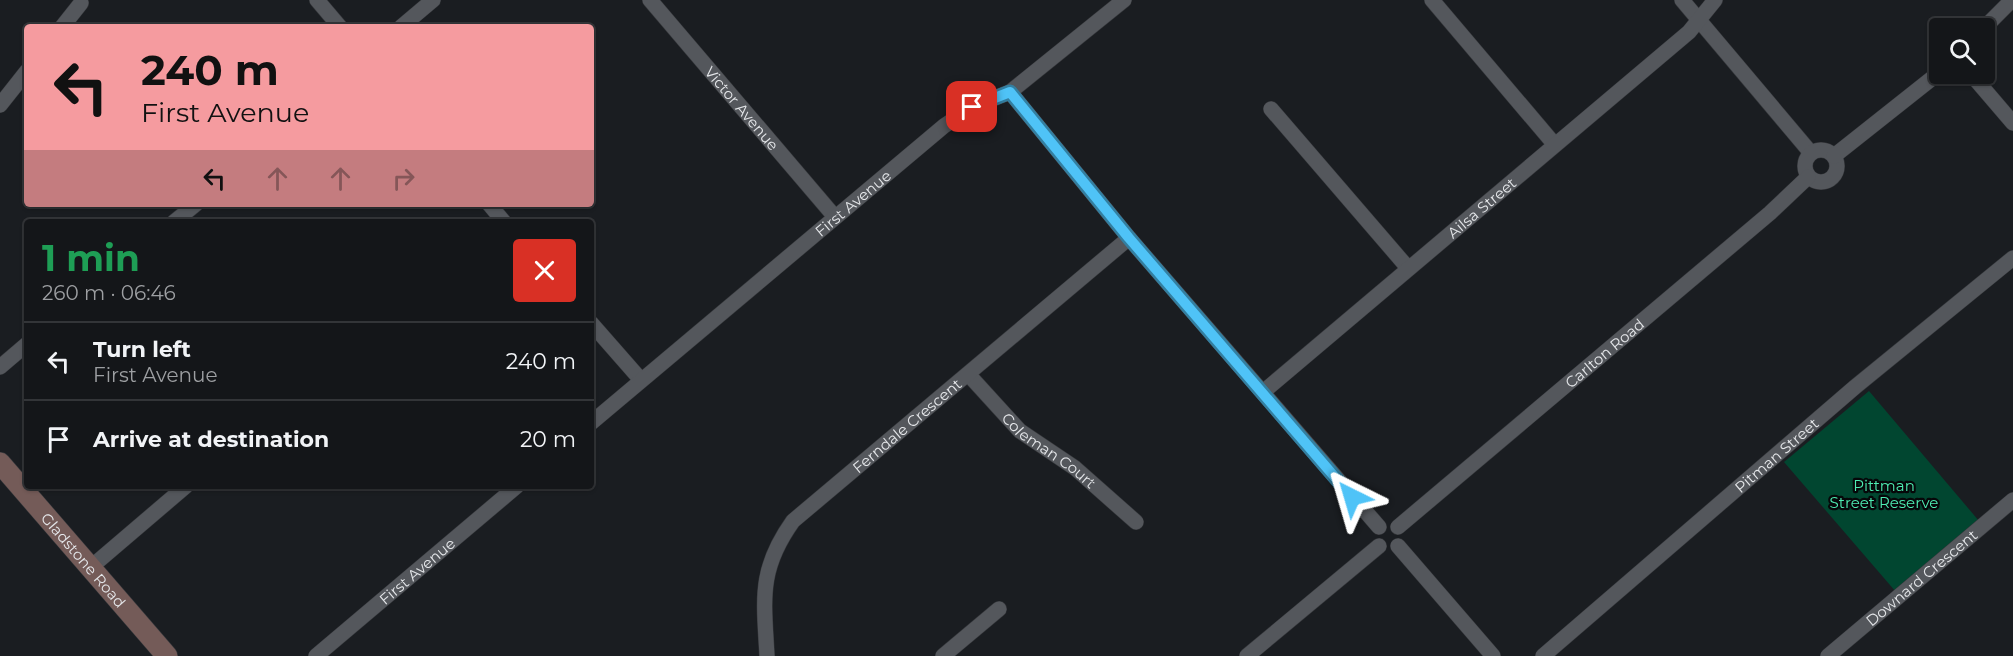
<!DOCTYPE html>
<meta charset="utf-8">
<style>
:root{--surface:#141619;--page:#212326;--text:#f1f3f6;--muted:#9d9fa2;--line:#333538}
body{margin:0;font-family:Montserrat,sans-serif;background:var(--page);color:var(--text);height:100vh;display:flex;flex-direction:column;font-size:22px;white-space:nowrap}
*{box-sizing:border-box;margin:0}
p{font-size:20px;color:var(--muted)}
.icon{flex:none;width:33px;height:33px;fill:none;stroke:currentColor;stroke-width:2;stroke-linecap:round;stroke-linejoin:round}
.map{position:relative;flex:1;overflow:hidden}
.sheet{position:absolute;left:24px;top:219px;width:570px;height:270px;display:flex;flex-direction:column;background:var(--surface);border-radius:6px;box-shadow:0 2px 4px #0004,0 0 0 2px var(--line)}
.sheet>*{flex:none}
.top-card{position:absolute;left:24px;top:24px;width:570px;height:183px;border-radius:6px;box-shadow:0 2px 4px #0004,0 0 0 2px var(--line);background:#f59b9f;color:#111;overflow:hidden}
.fabs{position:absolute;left:1929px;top:18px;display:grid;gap:12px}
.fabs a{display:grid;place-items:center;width:66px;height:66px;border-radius:6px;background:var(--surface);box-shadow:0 2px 4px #0004,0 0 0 2px var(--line);font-size:30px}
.pin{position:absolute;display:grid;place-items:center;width:51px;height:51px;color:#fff;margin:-26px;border-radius:12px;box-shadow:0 3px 9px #0006}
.me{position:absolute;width:66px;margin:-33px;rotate:320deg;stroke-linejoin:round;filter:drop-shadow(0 0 4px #0008)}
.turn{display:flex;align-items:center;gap:21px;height:126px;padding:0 18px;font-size:27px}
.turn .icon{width:78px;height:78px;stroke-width:2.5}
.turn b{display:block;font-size:42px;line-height:51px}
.lanes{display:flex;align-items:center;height:57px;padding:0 18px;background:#0003;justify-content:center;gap:30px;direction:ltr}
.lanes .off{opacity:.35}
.round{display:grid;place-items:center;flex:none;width:63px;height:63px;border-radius:6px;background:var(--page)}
.headline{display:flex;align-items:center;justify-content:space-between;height:102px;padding:0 18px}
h1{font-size:36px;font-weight:700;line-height:45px;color:#1e9e55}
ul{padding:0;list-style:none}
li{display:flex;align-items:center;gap:18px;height:78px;padding:0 18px;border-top:2px solid var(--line)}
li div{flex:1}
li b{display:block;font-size:22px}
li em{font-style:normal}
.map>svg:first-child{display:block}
</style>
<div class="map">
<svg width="2013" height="656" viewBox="0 0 2013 656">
<rect width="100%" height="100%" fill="#1a1d21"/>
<path fill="#014630" d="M1869,391L1979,521L1896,592L1784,462Z"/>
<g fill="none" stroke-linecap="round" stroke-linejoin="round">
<g stroke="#36383c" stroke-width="16">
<g id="minor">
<path d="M317,0L340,27"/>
<path id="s1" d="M650,0L835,217"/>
<path d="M1432,0L1555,145"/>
<path d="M1682,0L1811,153"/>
<path d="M62,27L81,3"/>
<path d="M401,27L433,0"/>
<path d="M1984,28L2012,0"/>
<path d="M1971,74L2013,123"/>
<path d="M1010,92L1129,238L1379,527"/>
<path d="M0,105L27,71"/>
<path d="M1271,109L1408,268"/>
<circle cx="1821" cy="166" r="16"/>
<path d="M1834,156L1940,72"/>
<path d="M489,204L504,222"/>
<path d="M174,222L196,204"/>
<path d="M591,323L641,380"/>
<path d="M0,367L27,344"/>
<path id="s2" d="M968,374L1020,431L1075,468L1136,522"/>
<path id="s3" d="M1263,392L1689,32L1715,0"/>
<path id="s4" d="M591,423L944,126L972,107L1010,92L1124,0"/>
<path id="s5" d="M1398,527L1770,213L1808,177"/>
<path d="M1398,546L1493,656"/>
<path d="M90,568L186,486"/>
<path id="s6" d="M316,656L517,486"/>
<path id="s7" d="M767,656C764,599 758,570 793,521L1129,238"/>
<path d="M943,656L999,609"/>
<path d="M1247,656L1379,546"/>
<path id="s8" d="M1543,656L1855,387L2013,258"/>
<path id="s9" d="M1828,656L2013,500"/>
</g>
</g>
<g stroke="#36383c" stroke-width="22">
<g id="secondary">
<path id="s10" d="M0,463L167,656"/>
</g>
</g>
<use href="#minor" stroke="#54575c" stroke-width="15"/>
<use href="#secondary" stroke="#745b58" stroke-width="21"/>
</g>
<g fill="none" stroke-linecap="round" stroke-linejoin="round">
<g stroke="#337fa1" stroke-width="15">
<path id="route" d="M972,107L1010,92L1129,238L1352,497"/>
</g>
<use href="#route" stroke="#4fc3f7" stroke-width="10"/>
</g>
<g text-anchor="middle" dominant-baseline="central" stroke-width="4.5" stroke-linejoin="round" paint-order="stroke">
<g font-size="15" fill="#e5e7ea" stroke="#060709">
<text stroke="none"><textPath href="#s1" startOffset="142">Victor Avenue</textPath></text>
<text stroke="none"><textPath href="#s4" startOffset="342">First Avenue</textPath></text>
<text stroke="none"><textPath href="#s3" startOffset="286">Ailsa Street</textPath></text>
<text stroke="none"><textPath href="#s5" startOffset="270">Carlton Road</textPath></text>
<text stroke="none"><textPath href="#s7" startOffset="290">Ferndale Crescent</textPath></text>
<text stroke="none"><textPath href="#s2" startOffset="112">Coleman Court</textPath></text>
<text stroke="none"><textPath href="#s8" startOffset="308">Pitman Street</textPath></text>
<text stroke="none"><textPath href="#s10" startOffset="128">Gladstone Road</textPath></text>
<text stroke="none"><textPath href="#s6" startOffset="132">First Avenue</textPath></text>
<text stroke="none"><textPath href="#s9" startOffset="122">Downard Crescent</textPath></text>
</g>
<g font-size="15" fill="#4eeeb3" stroke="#060709">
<text x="1884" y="485">Pittman<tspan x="1884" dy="17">Street Reserve</tspan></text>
</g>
</g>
</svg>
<div class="fabs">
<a><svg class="icon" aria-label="search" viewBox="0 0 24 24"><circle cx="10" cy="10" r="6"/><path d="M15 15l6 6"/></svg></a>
</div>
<div class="pin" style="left:972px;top:107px;background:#d93025"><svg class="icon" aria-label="arrive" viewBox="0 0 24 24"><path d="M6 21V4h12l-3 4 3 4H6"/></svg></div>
<svg class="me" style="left:1352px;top:497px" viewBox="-20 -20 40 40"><path d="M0-17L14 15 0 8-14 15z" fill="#4fc3f7" stroke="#fff" stroke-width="4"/></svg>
<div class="top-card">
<div class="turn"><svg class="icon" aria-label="left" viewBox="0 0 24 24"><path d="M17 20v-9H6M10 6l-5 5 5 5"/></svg><div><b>240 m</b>First Avenue</div></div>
<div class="lanes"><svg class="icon" aria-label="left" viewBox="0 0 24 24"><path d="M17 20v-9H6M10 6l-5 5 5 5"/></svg><svg class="icon off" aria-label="ahead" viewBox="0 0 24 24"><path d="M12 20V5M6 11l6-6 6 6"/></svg><svg class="icon off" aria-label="ahead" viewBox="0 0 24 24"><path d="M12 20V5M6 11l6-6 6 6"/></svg><svg class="icon off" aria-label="right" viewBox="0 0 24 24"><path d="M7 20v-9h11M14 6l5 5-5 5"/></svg></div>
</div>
<section class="sheet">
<div class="headline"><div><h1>1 min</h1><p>260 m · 06:46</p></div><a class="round" style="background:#d93025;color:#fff"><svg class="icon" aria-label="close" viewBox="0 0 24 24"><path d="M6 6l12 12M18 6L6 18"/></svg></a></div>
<ul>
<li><svg class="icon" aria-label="left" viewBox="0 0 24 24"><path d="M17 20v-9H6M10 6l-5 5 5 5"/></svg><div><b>Turn left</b><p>First Avenue</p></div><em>240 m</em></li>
<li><svg class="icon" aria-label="arrive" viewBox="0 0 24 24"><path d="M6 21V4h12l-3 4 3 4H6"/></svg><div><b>Arrive at destination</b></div><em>20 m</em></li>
</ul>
</section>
</div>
